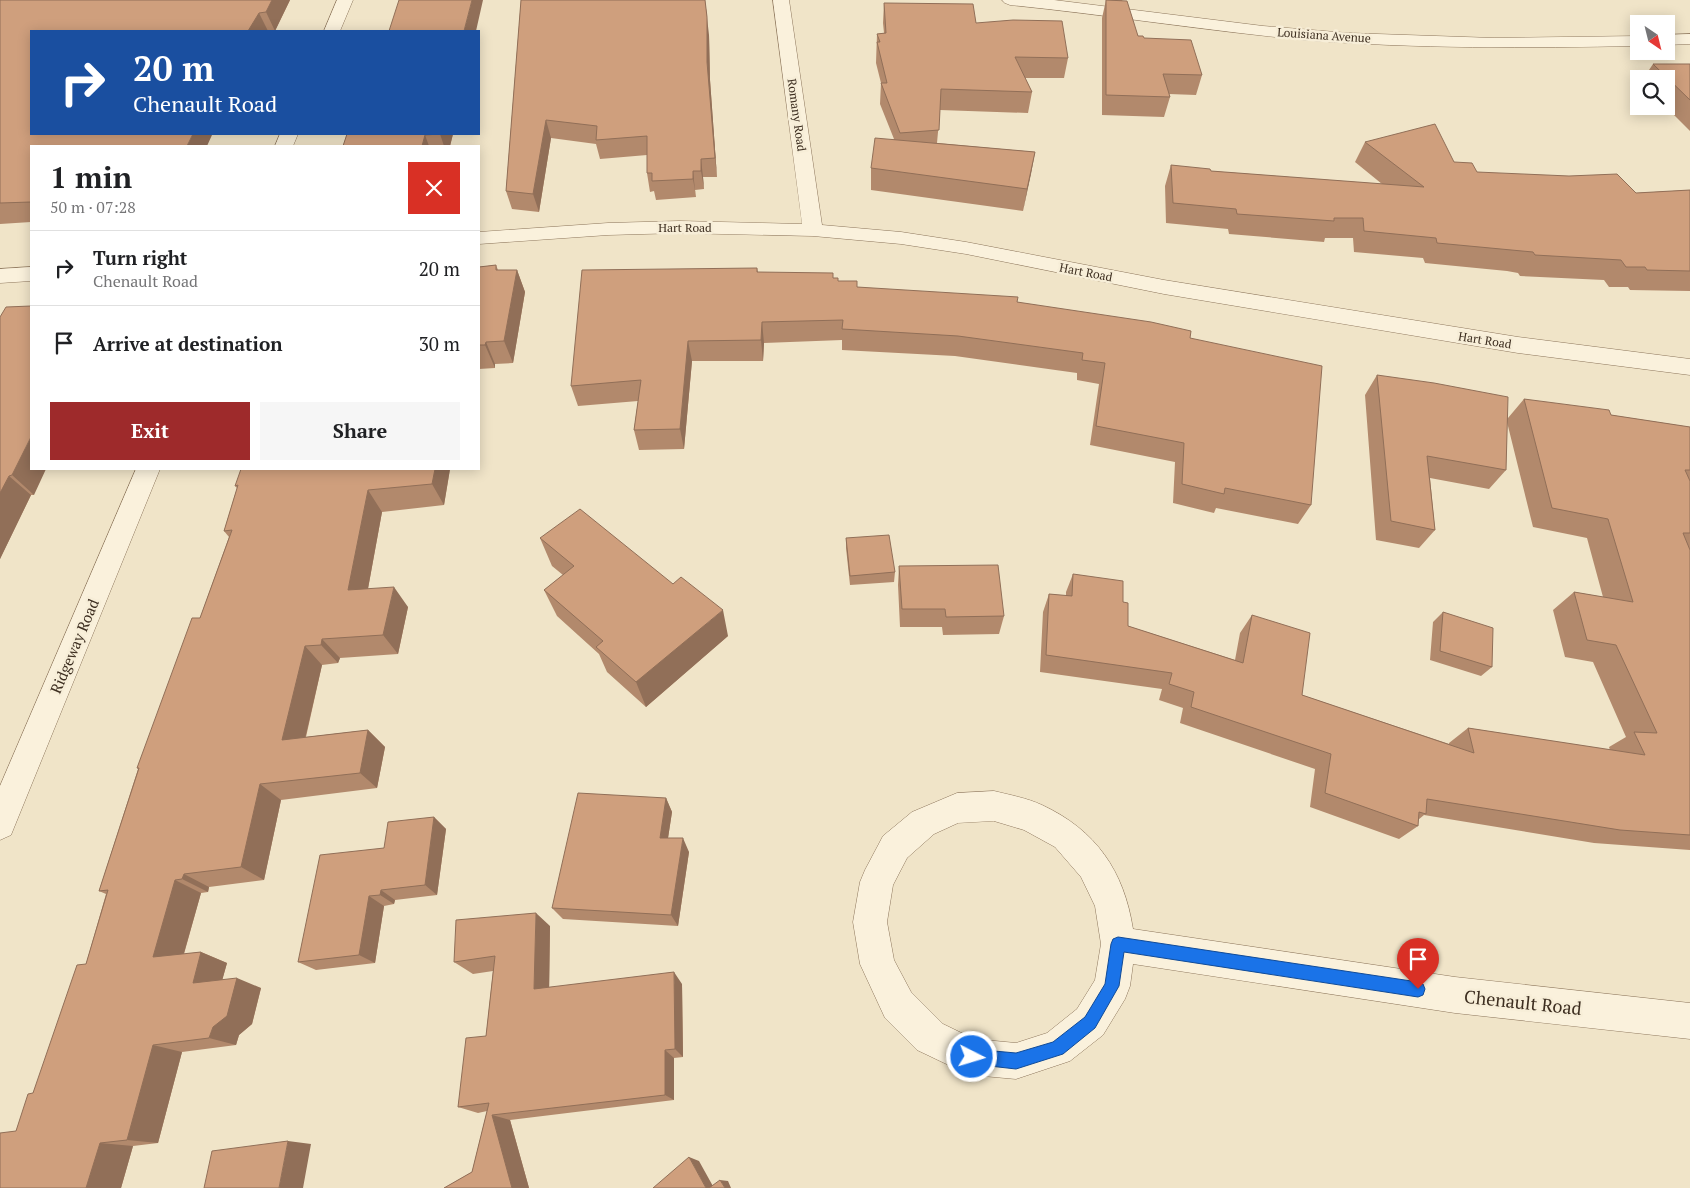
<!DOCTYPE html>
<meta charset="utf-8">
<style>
:root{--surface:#fff;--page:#f6f6f6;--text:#202124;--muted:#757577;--line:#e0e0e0;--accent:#9e2a2b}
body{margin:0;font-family:"PT Serif",serif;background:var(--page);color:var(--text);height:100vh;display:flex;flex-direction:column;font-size:19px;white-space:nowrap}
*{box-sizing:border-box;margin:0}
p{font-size:16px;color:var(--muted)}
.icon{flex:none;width:28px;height:28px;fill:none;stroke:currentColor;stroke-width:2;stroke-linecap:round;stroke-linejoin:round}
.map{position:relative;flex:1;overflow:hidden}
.drawer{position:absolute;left:30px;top:145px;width:450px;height:325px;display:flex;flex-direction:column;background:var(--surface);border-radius:0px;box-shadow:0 2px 12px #0003}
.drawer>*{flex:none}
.guide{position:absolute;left:30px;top:30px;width:450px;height:105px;border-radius:0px;box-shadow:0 2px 12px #0003;background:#1a4fa0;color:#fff;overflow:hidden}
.needle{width:32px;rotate:145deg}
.buttons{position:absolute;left:1630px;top:15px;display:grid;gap:10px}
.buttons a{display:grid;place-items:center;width:45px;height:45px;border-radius:0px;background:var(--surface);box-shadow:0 2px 12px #0003;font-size:25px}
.pin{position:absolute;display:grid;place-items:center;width:42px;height:42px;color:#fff;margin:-51px -21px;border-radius:50% 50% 50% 0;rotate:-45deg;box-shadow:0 0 5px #0007}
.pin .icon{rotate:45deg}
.me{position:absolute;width:55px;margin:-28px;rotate:95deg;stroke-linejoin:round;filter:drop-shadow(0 0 4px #0008)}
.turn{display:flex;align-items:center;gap:18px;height:105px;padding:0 20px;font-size:22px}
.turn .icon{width:65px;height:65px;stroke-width:2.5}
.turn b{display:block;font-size:35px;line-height:42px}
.round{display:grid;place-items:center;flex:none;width:52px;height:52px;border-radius:0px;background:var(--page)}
.head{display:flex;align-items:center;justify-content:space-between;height:85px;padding:0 20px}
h1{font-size:30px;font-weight:700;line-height:38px}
.action{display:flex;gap:10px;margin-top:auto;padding:10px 20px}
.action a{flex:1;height:58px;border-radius:0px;background:var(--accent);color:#fff;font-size:20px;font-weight:700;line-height:58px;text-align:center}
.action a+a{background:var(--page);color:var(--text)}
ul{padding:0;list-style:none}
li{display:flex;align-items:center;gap:15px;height:75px;padding:0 20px;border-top:1px solid var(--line)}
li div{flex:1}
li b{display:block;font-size:19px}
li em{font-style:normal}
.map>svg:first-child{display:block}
</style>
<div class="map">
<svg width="1690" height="1188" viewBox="0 0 1690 1188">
<rect width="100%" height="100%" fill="#f0e4c8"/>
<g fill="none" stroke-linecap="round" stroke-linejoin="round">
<g stroke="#8d765c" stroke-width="1">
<path id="minor" d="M337,0H353L340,31H324Z
M773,0H789L822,225L901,232L966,242L1164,280L1518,337L1690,359V375L1518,353L1164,294L966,254L901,244L813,236L679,233L608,235L479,244V232L608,223L679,221L802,224Z
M1002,0H1054L1263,26L1348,33L1494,38L1639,36V46C1528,48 1417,49 1306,40C1207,31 1109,15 1010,5L1005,3Z
M1690,34V44L1666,45V35Z
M280,134H298L293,146H275Z
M31,267V281L0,283V269Z
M136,469H160L11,835L0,840V786Z
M994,791C1010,795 1027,798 1042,805C1096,830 1124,871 1133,929L1455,977L1690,1003V1039L1455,1013L1133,964L1130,986L1125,999L1103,1035L1070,1061L1016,1079L972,1075L959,1070L917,1050L885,1018L860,964L853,922L860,882L865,870L883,836L912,812L957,793ZM994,821L1024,830L1055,847L1081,877L1095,906L1101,944L1095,980L1077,1009L1047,1033L1016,1043L974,1039L943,1024L911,992L894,960L887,922L893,885L907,858L934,834L958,823Z"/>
</g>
<use href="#minor" fill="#faf1dc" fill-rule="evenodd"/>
</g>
<path fill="#b2896c" d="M0,0H290L275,31H31V134H220L219,135H212L31,146V222L0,224Z
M521,0L709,35L710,80L717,177H703L704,189L695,190L696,197L656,200L654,191L650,192L647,173V155L600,159L596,144L551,138L539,212L512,209L506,191Z
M1106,0H1122L1138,36L1144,38L1202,75L1196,95L1169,94L1170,97L1164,117L1102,115V18Z
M884,3L976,23L1068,58L1064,78H1025L1032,92L1028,113L940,110L937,143L1035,152L1023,211L871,190V168L894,139L880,104L881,83L876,63L877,34L884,33L883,23Z
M1653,64H1690V131L1665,106H1666V79H1643Z
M347,134H453L450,146H343Z
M1365,142L1454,162L1477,172L1636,193L1690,190V291L1630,290L1628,287H1609L1604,280L1520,276L1518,273L1507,271L1425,263L1423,258L1354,252L1353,238H1325L1324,242L1229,234L1228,229L1166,223L1165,186L1171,165L1211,171L1382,184L1355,162Z
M496,265L498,270H517L525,292L513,363L495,364V368L479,369V267Z
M757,268L758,272L833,278L838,281L857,287L1017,302L1190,338L1311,505L1298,524L1216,508L1214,513L1173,503L1175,462L1090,445L1099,384L1077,380V373L955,356L842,350V340L764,343L763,361H692L684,449L639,450L634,430L638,401L578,406L571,386Z
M0,317L34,495H31L0,559Z
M1377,375L1508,418L1524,399L1611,415L1690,427V850L1594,843L1424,815L1418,820V826L1399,839L1310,807L1315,769L1180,723L1183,708L1159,700L1162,689L1040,672L1043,612L1049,594L1066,596V592L1073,574L1123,602L1128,626L1235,660L1240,633L1252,615L1302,695L1449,744V743L1468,728L1610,750L1609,747L1626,737L1593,662L1565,657L1553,610L1574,592L1603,597L1587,538L1533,527L1507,422L1506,470L1489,489L1430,478L1435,530L1419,548L1376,540L1365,395Z
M450,469L444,505L382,512L368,589L408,607L398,654L340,658L338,663L322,665L306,737L368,730L385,747L377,788L281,800L264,880L209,887L208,892L201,893L184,954L201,952L227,963L222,980L261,988L252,1024L239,1035L236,1045L182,1052L158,1143L133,1146L121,1188H0L16,1131L33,1093L86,964L106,894L99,891L138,769L137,768L200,618L229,537L224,531L237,488L235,486Z
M540,538L728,636L646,707L607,672L599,654L557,616L544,590L563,575L552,566Z
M846,538L895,572L894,582L850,585L846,548Z
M899,566L1004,616L999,634L943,635L942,627H900L898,585Z
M1443,612L1492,667L1481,676L1430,660L1433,622Z
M666,798L672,812L668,838L689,852L678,926L563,919L552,908Z
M434,817L446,829L437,895L395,900L394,904L384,906L375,963L316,970L298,962L384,848Z
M550,926L549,987L682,984L683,1057L674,1058V1100L510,1120L529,1188H444L472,1172L487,1111L478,1113L458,1107L486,1036L493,971L473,974L454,962Z"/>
<path fill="#916f58" d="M272,0H290L275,31L266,12Z
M472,0H483L476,31H464Z
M705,0L709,35L710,80L717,177L715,158L707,62Z
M259,13L268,31H248Z
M546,120L551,138L539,212L533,194Z
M193,134H211L212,135L207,146H187Z
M440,134H453L450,146H444Z
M425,135L429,146H422Z
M1035,152L1031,174L1023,211L1027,189Z
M701,159L703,177L704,189L701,171Z
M693,171L695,190L696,197L693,179Z
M517,270L525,292L513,363L504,341Z
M762,322L764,343L763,361L761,340Z
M688,341L692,361L684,449L680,429Z
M486,342L495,364V368L485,345Z
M31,437V469H46L34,495L12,475Z
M435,469H450L444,505L432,484Z
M9,476L31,495L0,559V493Z
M368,490L382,512L364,610L348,590Z
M394,587L408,607L398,654L383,635Z
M723,610L728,636L646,707L636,682Z
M322,639L340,658L338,663L321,645Z
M305,646L322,665L301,756L282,740Z
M368,730L385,747L377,788L360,773Z
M260,784L281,800L264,880L241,867Z
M666,798L672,812L666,851L660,838Z
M434,817L446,829L437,895L425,885Z
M683,838L689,852L678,926L671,915Z
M184,874L209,887L208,892L182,879Z
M175,880L201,893L180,967L153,957Z
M381,890L395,900L394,904L380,895Z
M369,896L384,906L375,963L359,955Z
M536,913L550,926L549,999L534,989Z
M201,952L227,963L219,992L193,983Z
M674,972L682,984L683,1057L675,1049Z
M237,978L261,988L252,1024L239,1035L236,1045L209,1038L213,1027Z
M153,1045L182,1052L158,1143L127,1140Z
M665,1050L674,1058V1100L665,1095Z
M492,1115L510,1120L529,1188H512Z
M288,1141L311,1144L303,1188H279Z
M100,1143L133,1146L121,1188H86Z
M689,1157L699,1161L714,1188H706Z
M720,1180L728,1181L731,1188H725Z"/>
<path fill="#cf9f7d" stroke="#916f58" d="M0,0H272L266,12L259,13L248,31H31V134H193L187,146H31V202L0,203Z
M399,0H472L464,31H389Z
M521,0H705L707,17V62L715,158L701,159V171H693V179L652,181V173H647V136L596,140L597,126L546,120L533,194L506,191Z
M1106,0L1127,1L1138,36H1143L1144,38L1191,40L1202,75L1163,74L1170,97L1106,95Z
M884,3L973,4L976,23L1013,20L1062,21L1068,58L1015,57L1032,92L941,89L939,130L900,133L881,83H887L877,42H880L877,34L886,33Z
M1653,64H1690V100Z
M1435,124L1454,162L1472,163L1477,172L1569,176L1617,174L1636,193L1690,190V271L1647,270L1645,267H1626L1621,260L1535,255L1533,252L1522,251L1437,243L1436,238L1364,231L1363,218H1334V221L1237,214L1236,209L1173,203L1171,165L1210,169L1211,171L1424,187L1365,142Z
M347,134H440L425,135L422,146H343Z
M875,138L1035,152L1027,189L871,168Z
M496,265V270H517L504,341L486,342L485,345H479V267Z
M757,268V272L833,273V278H838V281H857V287L1018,297L1017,302L1151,322L1191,331L1190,338L1322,366L1311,505L1225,488L1224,494L1182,484L1184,443L1096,426L1105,363L1082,360L1083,353L958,336L842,329L843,320L762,322L761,340L688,341L680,429L634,430L641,380L571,386L582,270Z
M31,306V437L12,475L9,476L0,493V317L6,307Z
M1377,375L1434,383L1508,397L1506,470L1427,456L1435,530L1391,521Z
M1524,399L1609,410L1611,415L1690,427V470H1685L1690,481V533H1683L1690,550V835L1620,830L1427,799L1426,814L1419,812L1418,826L1325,793L1331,754L1191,707L1194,692L1169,684L1172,673L1046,655L1049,594L1072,596L1073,574L1123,581V602L1128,603V626L1243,663L1252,615L1310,633L1302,695L1474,753L1468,728L1645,755L1634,732L1657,733L1616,645L1587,640L1574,592L1633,602L1608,519L1552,508Z
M241,469H435L432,484L368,490L348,590L394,587L383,635L322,639L321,645L305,646L282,740L368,730L360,773L260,784L241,867L184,874L182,879L175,880L153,957L201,952L193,983L237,978L227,1016L213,1027L209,1038L153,1045L127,1140L100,1143L86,1188H0V1133L16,1131L28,1094L33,1093L77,965L86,964L108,890L99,891L139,768H137L192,618H200L232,530L224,531L238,485L235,486Z
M580,509L673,584L681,577L723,610L636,682L596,647L603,641L544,590L574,566L540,538Z
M889,535L895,572L850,576L846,538Z
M998,565L1004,616L946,617L945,609H902L899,566Z
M1443,612L1493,628L1492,667L1440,651Z
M578,793L666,798L660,838H683L671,915L552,908Z
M434,817L425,885L381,890L380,895L369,896L359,955L298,962L320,855L384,848L388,822Z
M536,913L534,989L674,972L675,1049L665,1050V1095L492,1115L512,1188H444L472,1172L489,1103L458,1107L466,1038L486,1036L495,956L454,962L456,920Z
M288,1141L279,1188H204L212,1151Z
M689,1157L706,1188H653Z
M720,1180L725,1188H709Z"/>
<path fill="#1a73e8" stroke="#114b97" d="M1118,937L1418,982L1423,984L1425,989L1423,995L1418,997L1124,952L1119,986L1095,1028L1063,1054L1016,1069L972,1064L966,1062L964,1057L966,1051L972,1049L1016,1053L1053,1042L1085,1017L1105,984L1111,944L1113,939Z"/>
<g text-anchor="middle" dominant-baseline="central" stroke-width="5" stroke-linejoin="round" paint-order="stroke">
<g font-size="12" fill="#3d2e20" stroke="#f7eed8">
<text transform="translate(1324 35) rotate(4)">Louisiana Avenue</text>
<text transform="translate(797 115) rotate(82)">Romany Road</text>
<text x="685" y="227">Hart Road</text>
<text transform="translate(1086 272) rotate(11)">Hart Road</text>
<text transform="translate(1485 340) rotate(9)">Hart Road</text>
</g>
<g font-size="15" fill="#3d2e20" stroke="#f7eed8">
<text transform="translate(74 646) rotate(-67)">Ridgeway Road</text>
</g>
<g font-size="18" fill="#3d2e20" stroke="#f7eed8">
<text transform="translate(1523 1002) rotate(6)">Chenault Road</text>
</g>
</g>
</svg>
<div class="buttons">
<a><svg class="needle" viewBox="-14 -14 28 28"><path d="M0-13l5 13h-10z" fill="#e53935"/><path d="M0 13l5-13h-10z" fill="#757577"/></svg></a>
<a><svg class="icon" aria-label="search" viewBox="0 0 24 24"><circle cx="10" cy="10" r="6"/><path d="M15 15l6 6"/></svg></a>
</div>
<div class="pin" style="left:1418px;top:989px;background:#d93025"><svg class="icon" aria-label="arrive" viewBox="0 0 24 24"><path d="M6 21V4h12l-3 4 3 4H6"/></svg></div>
<svg class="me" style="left:972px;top:1057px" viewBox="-20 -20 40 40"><circle r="17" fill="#1a73e8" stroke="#fff" stroke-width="3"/><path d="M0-11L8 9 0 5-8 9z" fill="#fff"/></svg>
<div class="guide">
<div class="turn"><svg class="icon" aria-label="right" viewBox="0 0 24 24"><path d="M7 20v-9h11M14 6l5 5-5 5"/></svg><div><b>20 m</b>Chenault Road</div></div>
</div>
<section class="drawer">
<div class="head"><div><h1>1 min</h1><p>50 m · 07:28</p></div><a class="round" style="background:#d93025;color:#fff"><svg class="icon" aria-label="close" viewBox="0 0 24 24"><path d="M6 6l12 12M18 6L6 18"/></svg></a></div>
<ul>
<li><svg class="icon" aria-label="right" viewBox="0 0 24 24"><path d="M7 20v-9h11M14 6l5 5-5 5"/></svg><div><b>Turn right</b><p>Chenault Road</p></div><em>20 m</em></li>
<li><svg class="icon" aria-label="arrive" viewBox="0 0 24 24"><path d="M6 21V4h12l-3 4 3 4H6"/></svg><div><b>Arrive at destination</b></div><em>30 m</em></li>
</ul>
<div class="action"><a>Exit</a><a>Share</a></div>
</section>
</div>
